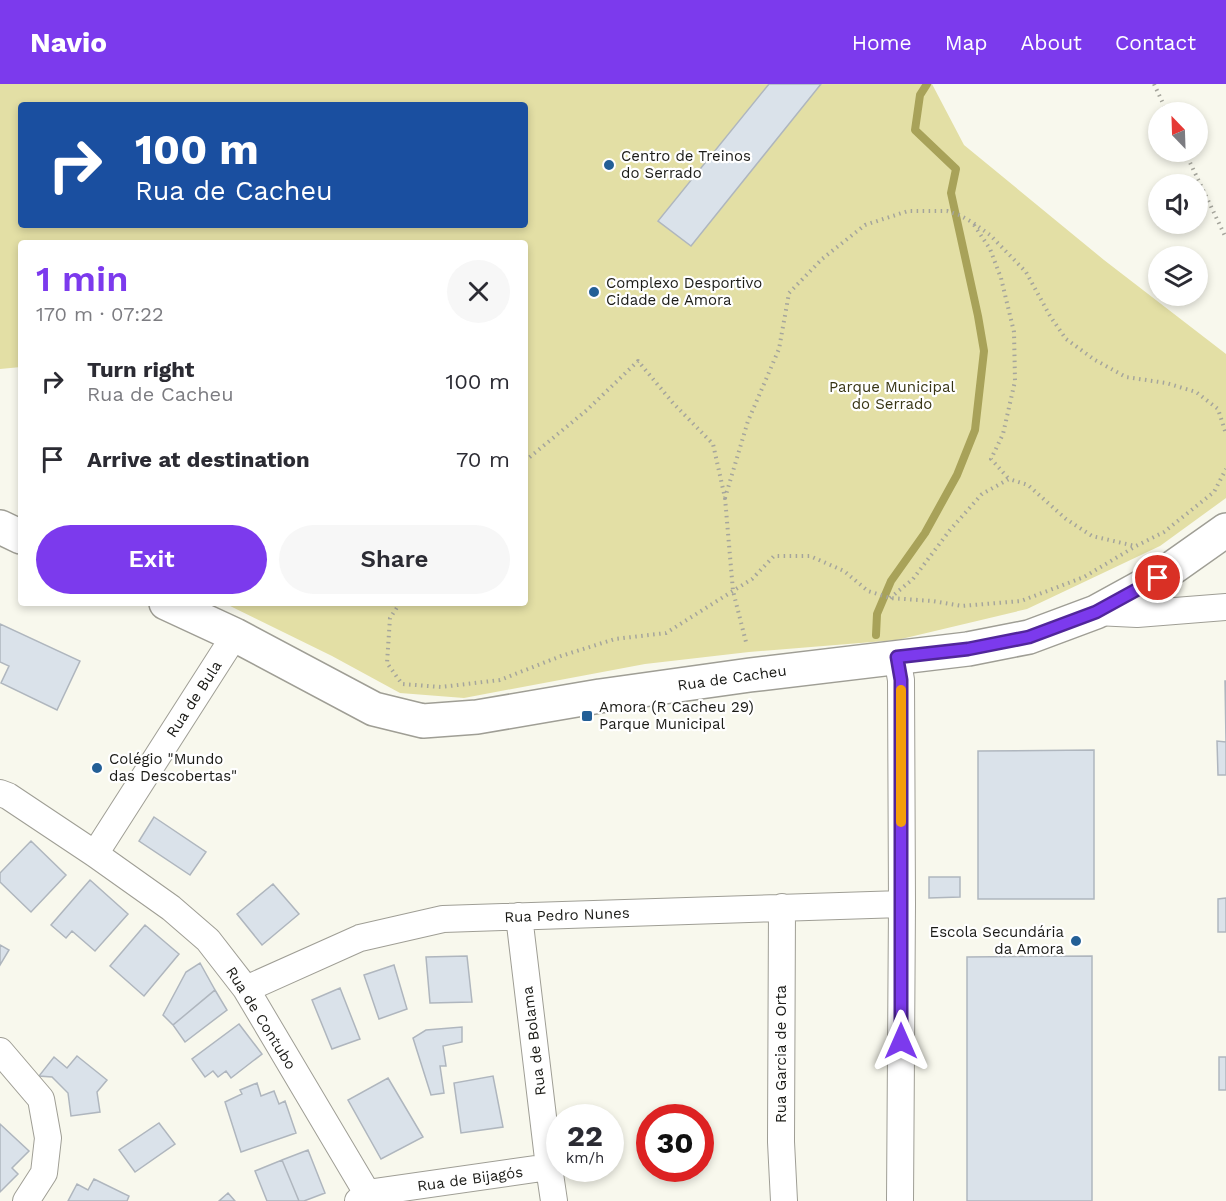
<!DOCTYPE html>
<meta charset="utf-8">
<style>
:root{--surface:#fff;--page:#f7f7f7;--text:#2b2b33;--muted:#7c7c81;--accent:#7c3aed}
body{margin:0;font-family:"Work Sans",sans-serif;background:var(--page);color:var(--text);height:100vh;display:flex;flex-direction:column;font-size:22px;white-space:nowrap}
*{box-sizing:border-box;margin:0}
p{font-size:20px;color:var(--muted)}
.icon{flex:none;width:33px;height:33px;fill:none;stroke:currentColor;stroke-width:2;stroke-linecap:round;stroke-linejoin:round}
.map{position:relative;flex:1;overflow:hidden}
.side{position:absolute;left:18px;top:156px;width:510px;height:366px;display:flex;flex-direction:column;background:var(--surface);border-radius:6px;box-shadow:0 3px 9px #0003}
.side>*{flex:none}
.banner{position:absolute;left:18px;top:18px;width:510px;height:126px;border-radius:6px;box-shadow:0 3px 9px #0003;background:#1a4fa0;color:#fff;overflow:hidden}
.needle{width:39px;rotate:337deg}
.fabs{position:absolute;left:1148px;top:18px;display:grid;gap:12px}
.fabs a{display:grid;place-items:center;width:60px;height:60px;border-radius:50%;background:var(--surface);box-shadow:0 3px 9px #0003;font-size:30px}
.speed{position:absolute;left:546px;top:1020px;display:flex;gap:12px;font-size:30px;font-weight:700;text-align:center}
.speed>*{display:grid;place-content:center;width:78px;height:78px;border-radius:50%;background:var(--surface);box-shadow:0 3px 9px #0003;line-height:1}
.speed small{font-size:15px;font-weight:400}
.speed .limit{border:9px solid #d22;background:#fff;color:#111}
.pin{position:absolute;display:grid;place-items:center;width:51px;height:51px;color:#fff;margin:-26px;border:3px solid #fff;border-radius:50%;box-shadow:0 2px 6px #0007}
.me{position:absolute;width:66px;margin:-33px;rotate:0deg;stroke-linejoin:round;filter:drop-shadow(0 0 4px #0008)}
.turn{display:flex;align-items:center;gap:21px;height:126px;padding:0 18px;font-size:27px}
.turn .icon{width:78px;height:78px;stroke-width:2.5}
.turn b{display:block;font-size:42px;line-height:51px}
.round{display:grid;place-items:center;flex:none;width:63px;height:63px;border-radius:32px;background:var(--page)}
.overview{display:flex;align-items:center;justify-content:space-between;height:102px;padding:0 18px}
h1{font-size:36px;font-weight:600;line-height:45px;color:var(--accent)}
.primary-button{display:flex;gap:12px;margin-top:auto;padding:12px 18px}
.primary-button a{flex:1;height:69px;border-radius:36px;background:var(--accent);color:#fff;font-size:24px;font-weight:600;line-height:69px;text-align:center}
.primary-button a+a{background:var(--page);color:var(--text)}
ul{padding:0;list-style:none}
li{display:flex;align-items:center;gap:18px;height:78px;padding:0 18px}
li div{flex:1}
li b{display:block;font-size:22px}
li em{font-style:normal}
header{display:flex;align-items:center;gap:36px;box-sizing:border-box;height:84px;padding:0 30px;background:var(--accent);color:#fff}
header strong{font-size:28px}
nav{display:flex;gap:33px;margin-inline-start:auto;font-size:21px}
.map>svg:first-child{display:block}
</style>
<header>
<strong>Navio</strong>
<nav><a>Home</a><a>Map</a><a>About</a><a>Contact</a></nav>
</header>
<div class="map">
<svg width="1226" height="1117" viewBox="0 0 1226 1117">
<rect width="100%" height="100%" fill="#f8f8ed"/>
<path fill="#e3dfa5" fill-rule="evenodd" d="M0,0H932L964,61L1104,176L1226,270V414L1160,462L1027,525L897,556L749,568L645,580L464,614L400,609L332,572L224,519H525V159H21V283L0,285ZM21,21H525V141H21Z"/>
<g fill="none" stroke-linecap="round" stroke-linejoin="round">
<path stroke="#a8a259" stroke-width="8" d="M876,551L877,530L891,497L925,449L957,391L975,346L984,267L978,232L951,109L956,85L915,46L920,11L927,0"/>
</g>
<path fill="#dae2ea" stroke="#afb6be" stroke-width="1.5" d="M769,0H821L691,162L658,137Z
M0,540L80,577L57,626L1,599L9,582L0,578Z
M1225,597H1226V691H1218L1217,657L1226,658Z
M1094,666V815H978V667Z
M154,733L206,768L190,791L139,757Z
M31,757L66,791L31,828L0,798V789Z
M929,793H960V813L929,814Z
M90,796L128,830L95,867L72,847L66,854L51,841Z
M273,800L299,830L262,861L237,830Z
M1226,814V848H1218V815Z
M145,841L179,870L144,912L110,882Z
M0,861L9,866L0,881Z
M467,872L472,918L430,919L426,873Z
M1092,872V1117H967V873Z
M200,879L215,906L173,941L163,931L186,888Z
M394,881L407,925L379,935L364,891Z
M340,904L360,955L332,965L312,916Z
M215,906L227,926L185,958L173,941Z
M239,940L262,970L231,994L226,987L218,993L213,987L205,993L192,975Z
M462,943V958L443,962L446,982H440L444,1009L431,1011L413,954L426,946Z
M77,972L107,996L97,1008L100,1028L71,1032L68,1009L52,993L39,992L54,973L67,984Z
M1219,973H1226V1006H1219Z
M493,992L503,1043L461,1049L454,999Z
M388,994L423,1053L381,1075L348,1016Z
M257,999L261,1012L274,1007L279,1020L285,1017L296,1049L241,1068L225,1018L242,1010L240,1006Z
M159,1039L175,1060L135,1088L119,1066Z
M0,1040L29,1067L12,1084L18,1090L0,1108Z
M308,1066L325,1109L304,1117H299L282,1076Z
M282,1076L299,1117H267L255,1087Z
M94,1095L129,1112L127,1117H68L77,1100L88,1106Z
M228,1109L235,1117H219Z"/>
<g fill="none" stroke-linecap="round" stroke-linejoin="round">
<g stroke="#9f9e95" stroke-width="28">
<path id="street" d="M1096,528L1137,530L1226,523
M897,573L901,596L902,820L900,1117
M0,709L8,712L95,770L171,824L208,856L246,905L367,1109
M95,770L235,551
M782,823L781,1058L784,1117
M519,832L549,1083L554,1117
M246,905L360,854L443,835L902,820
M0,967L41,1015L48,1054L44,1089L26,1117
M358,1117L367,1109L549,1083"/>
</g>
<g stroke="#9f9e95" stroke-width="36">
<path id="secondary" d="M0,443L21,453
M166,519L235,551L374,625L423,637L477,633L600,612L750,591L968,565L1029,553L1096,528L1158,494L1226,446"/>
</g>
<path stroke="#a5a59c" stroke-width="4" stroke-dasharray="1.5 4.5" stroke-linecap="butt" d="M1154,0L1167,28
M1185,68L1226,154
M974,141L990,165L1001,194L1014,248L1015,297L1003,350L991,375L1009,395
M525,377L587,326L638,277L673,319L713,360L725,414L748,337L779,265L789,209L822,175L865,141L908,127H947L959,131L972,138L990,151L1026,188L1050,232L1066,255L1095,276L1126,293L1166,299L1196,308L1218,325L1226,350
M725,414L733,507L747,562
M890,514L913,495L950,446L982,410L1009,395L1028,401L1066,435L1092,452L1135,462
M400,519L390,534L387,579L402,600L441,603L500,596L561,572L615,555L666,549L752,495L774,472H810L844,487L868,507L890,514L932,517L962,522L1021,517L1084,493L1136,462L1164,448L1214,408L1226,385"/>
<use href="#street" stroke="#fff" stroke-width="26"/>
<use href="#secondary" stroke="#fff" stroke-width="33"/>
</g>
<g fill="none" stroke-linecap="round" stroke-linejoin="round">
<g stroke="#51269a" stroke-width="15">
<path id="route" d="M901,957V596L897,573L968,565L1029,553L1096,528L1158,494"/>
</g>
<use href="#route" stroke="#7c3aed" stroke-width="10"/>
<path stroke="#f59e0b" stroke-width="10" d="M901,606V738"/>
</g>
<g fill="#235f96" stroke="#fff" stroke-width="2">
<circle cx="609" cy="81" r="6"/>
<circle cx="594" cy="208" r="6"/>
<rect x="581" y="626" width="12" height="12" rx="3"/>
<circle cx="97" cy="684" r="6"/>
<circle cx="1076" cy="857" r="6"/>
</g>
<g text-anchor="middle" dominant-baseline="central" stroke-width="4.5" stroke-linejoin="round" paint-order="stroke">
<g font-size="15" fill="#1b1b17" stroke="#fff" text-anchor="start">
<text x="621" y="72">Centro de Treinos<tspan x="621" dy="17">do Serrado</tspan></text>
<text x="606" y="199">Complexo Desportivo<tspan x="606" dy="17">Cidade de Amora</tspan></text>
<text x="599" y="623">Amora (R Cacheu 29)<tspan x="599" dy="17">Parque Municipal</tspan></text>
<text x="109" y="675">Colégio "Mundo<tspan x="109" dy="17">das Descobertas"</tspan></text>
<text x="1064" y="848" text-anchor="end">Escola Secundária<tspan x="1064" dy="17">da Amora</tspan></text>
</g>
<g font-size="15" fill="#383514" stroke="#fff">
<text x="892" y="303">Parque Municipal<tspan x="892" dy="17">do Serrado</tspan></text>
</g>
<g font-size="15" fill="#1b1b17" stroke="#fff">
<text transform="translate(732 594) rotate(-8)">Rua de Cacheu</text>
<text transform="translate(194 615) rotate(-57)">Rua de Bula</text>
<text transform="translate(567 831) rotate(-2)">Rua Pedro Nunes</text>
<text transform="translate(261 934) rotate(58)">Rua de Contubo</text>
<text transform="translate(534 957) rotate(-97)">Rua de Bolama</text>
<text transform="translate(781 970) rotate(-90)">Rua Garcia de Orta</text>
<text transform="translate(470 1095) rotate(-8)">Rua de Bijagós</text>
</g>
</g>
</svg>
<div class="fabs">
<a><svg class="needle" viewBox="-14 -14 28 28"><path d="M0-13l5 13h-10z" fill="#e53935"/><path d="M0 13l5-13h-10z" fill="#7c7c81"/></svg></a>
<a><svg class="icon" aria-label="sound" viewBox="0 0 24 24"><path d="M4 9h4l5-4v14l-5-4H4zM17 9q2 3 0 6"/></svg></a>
<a><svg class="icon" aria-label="layers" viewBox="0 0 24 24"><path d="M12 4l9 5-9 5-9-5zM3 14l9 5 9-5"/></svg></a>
</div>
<div class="speed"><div>22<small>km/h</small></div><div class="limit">30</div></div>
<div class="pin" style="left:1158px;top:494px;background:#d93025"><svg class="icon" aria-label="arrive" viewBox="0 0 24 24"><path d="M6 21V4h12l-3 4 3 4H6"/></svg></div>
<svg class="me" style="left:901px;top:957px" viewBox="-20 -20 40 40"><path d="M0-17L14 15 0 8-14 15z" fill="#7c3aed" stroke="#fff" stroke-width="4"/></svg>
<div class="banner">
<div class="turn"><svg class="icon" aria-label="right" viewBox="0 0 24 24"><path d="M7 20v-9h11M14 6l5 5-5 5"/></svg><div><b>100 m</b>Rua de Cacheu</div></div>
</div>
<section class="side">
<div class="overview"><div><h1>1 min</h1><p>170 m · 07:22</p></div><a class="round"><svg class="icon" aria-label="close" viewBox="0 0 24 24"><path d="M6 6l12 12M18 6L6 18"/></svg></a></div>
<ul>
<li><svg class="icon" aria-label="right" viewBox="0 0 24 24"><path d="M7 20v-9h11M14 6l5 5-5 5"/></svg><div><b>Turn right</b><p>Rua de Cacheu</p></div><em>100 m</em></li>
<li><svg class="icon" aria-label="arrive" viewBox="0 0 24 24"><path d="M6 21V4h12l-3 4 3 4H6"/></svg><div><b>Arrive at destination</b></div><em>70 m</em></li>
</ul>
<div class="primary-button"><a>Exit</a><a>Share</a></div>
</section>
</div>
